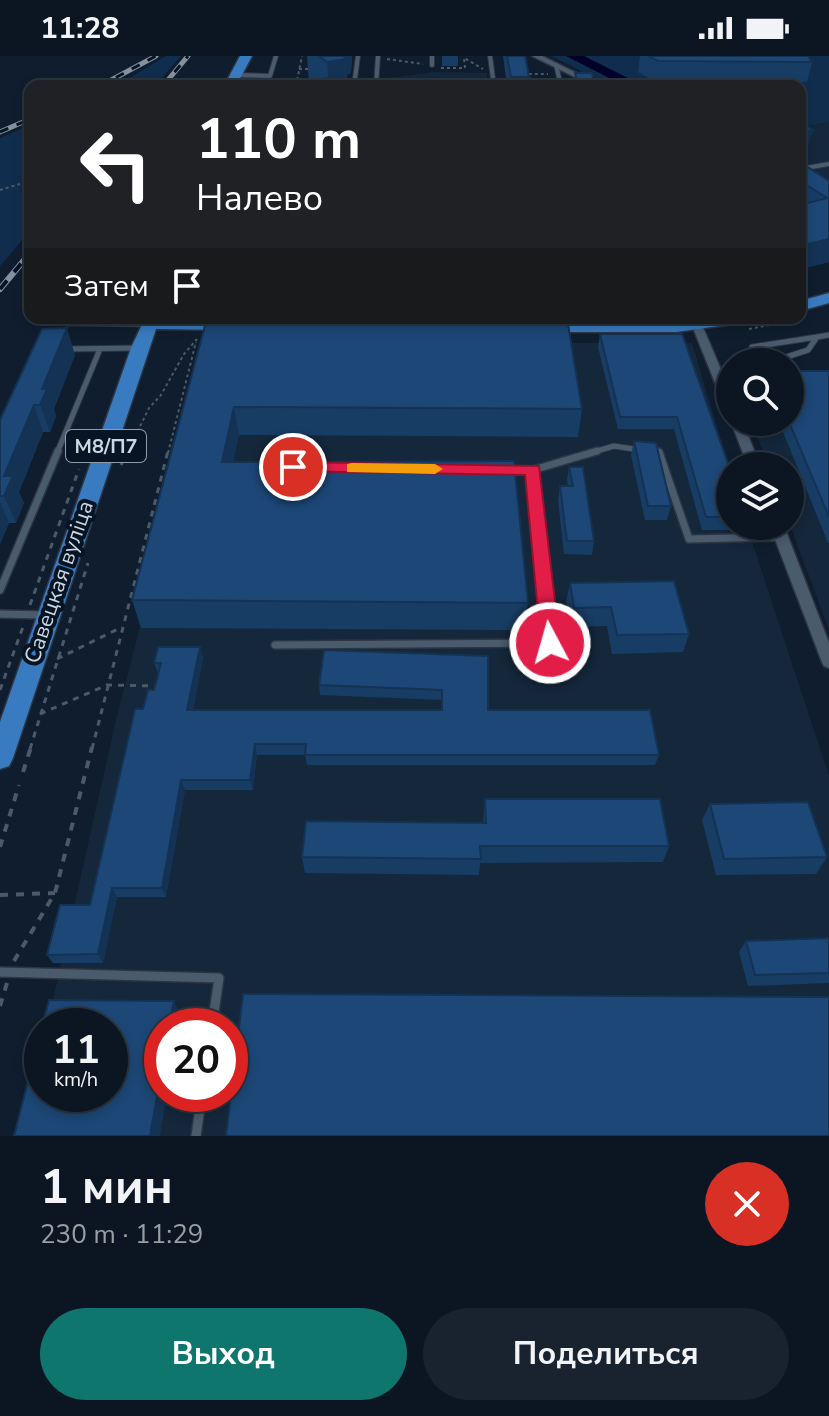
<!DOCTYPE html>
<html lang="ru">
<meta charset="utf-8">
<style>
:root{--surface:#0b1622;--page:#19232f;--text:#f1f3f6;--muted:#9a9fa5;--line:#2b3540;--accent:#0f766e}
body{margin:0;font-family:"Nunito Sans",sans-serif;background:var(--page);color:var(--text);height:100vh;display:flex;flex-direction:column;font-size:30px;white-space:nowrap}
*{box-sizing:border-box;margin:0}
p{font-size:26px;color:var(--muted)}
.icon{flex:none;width:44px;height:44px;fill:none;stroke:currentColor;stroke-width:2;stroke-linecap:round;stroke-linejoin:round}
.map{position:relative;height:1080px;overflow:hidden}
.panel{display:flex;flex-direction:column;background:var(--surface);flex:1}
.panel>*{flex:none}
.banner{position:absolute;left:24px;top:24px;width:782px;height:244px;border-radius:16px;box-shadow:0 4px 12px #0003,0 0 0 2px var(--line);background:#202124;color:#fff;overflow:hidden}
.fabs{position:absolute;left:716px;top:292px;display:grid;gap:16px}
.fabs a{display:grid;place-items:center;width:88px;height:88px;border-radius:50%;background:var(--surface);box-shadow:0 4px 12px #0003,0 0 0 2px var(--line);font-size:40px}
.speed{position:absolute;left:24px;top:952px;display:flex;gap:16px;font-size:40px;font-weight:700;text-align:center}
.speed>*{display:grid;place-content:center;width:104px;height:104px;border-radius:50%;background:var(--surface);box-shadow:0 4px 12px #0003,0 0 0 2px var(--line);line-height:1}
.speed small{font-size:20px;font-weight:400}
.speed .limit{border:12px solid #d22;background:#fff;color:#111}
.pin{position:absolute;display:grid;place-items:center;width:68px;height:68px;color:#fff;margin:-34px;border:4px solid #fff;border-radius:50%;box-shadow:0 2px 8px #0007}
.me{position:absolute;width:88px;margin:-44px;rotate:354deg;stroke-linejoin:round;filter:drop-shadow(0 0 6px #0008)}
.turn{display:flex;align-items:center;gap:28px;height:168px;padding:0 40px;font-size:36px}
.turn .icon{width:104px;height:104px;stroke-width:2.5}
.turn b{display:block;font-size:56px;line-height:68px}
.then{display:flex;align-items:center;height:76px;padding:0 40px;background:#0003;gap:16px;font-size:30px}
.round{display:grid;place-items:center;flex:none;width:84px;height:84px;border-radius:42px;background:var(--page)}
.overview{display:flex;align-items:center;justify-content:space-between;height:136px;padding:0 40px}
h1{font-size:48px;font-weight:700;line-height:60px}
.button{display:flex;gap:16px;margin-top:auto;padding:16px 40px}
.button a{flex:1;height:92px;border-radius:48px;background:var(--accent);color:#fff;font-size:32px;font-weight:700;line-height:92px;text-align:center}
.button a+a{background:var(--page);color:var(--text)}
.status{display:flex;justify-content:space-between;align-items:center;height:56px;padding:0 40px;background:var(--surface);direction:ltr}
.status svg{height:22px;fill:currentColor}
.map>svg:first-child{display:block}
</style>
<div class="status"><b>11:28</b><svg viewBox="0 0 49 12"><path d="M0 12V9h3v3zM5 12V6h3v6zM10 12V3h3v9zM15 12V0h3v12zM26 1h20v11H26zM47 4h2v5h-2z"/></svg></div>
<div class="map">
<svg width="829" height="1080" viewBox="0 0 829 1080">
<rect width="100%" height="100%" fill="#0f1d2e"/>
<path fill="#14273b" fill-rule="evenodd" d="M435,16L487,17L488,30H389V22Z
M829,66V183L800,162V72Z
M563,287H692L730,415V470H747L829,720V1080H21L42,1038H110V970H47L116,664L190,377ZM162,970H230V1038H162Z
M829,323V574L790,469V410H768L752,366H790Z"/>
<path fill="#112d4d" d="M166,0H181L155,30H116Z
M551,0H829V66L800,72V30H612Z
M30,69V175L0,210V82Z"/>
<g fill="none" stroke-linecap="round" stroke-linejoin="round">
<path fill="#000029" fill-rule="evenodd" d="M566,0H584L644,30H625Z"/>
<g stroke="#2d3542" stroke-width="6">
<path id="service-far3" d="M432,0V9
M490,0L494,30
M556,9L561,30
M235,19L270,20L276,0
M354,30L358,0
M376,30L378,0
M800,113L829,108"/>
</g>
<g stroke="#2d3542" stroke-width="7">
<path id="service-far2" d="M49,262L66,267L149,268
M65,293L139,292
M761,306L752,291L817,281
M771,306L808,294L817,281L829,279
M57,397L100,293
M590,397L614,390L659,397"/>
</g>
<g stroke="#2d3542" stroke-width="10">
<path id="service-far1" d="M651,395L659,396L689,483L781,481
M508,414H533L597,395
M0,534L58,395
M0,558L44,559
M275,589L550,587L533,414"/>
</g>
<g stroke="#2d3542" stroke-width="12">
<path id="service" d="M0,916L219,922L212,970
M196,1080L202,1038"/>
</g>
<g stroke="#2d3542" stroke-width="3">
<path id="minor" d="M532,0H542L603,30H593Z
M689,262H699L730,335V353L724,349Z
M731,366H743L760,410H748Z
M770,470H784L829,587V612L824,610L822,606Z"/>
</g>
<g stroke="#2d3542" stroke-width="3">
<path id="primary" d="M240,0H252L236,30H224Z
M829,237V247L800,255V245Z
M145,262L235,264L243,269L235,274L156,273L13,702L9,710L0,713V666L131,292Z
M705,262H749L741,267L676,276H541L533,271L541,266H676Z"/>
</g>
<path stroke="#4c5968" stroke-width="2" stroke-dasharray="3 3" stroke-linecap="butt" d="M387,3L423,8
M441,12H465L464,2L483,13
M299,13H311
M277,27L312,28
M296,30L302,0
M531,30L529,18H548
M0,134L30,125
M749,273L800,263
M127,397L149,352L161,339L184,298L197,283
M168,397L196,286"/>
<path stroke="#4c5968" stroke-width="3" stroke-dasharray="6 6" stroke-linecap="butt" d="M121,409L128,395
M30,549L79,413
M57,603L122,571
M0,634L24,568
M40,658L107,629L158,630
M30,693L88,507
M92,693L168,395"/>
<path stroke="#4c5968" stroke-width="4" stroke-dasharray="8 8" stroke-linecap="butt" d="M23,716L31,691
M0,791L19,729
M0,839L55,837
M14,905L55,837L92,691
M0,950L7,927"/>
<use href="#service-far3" stroke="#4b5b6e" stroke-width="4"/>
<use href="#service-far2" stroke="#4b5b6e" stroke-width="5"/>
<use href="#service-far1" stroke="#4b5b6e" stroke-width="7"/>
<use href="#service" stroke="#4b5b6e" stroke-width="9"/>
<use href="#minor" fill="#4b5b6e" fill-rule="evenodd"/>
<use href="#primary" fill="#397bc0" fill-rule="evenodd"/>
<g stroke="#85919e" stroke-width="5">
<path id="rail-far1" d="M100,30L156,0
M163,30L188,0
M0,76L30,63"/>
</g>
<g stroke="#85919e" stroke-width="6">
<path id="rail" d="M0,233L30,197"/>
</g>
<use href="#rail-far1" stroke="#071424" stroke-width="3" stroke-dasharray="9" stroke-linecap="butt"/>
<use href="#rail" stroke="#071424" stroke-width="4" stroke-dasharray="11" stroke-linecap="butt"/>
</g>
<path fill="#183d65" d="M307,0H352L351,17L347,19L348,30H311L309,28Z
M442,0H458V10H442Z
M503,0H525L529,21L528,30H507Z
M640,0H808L812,6L807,26L654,25L638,16Z
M575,17L595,30H574Z
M800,106L829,125V206L800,213Z
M207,262L582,353L578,381L239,379L233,406L528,547L524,574L141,572L132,544Z
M600,278L730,413V470H744L743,474H702L674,373H618L598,291Z
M75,299L54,353L56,360L50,376H43L19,436L24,447L16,467H9L0,488V364Z
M829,315V487H828L779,366H790Z
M634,385L671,450L667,464H645L631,399Z
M569,411L594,485L592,499L564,498L558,444L560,430H568L567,424Z
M570,527L689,578L683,596L612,598L607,570L571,571L566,546Z
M200,591L203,602L193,654H442V644L320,639L319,629L488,600V654L659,699L655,709H307L305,699H257L253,734H185L166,841H117L103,907H53L47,899L90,849L143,653L154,634L158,617L154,607Z
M485,743L669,790L663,806L480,807L479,819L305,817L302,801L483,767Z
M710,748L827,801L816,818L716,819L702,764Z
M829,882V927L748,930L739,896L746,885Z"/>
<path fill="#143253" d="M331,0H352L351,17L347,19L348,30H329L327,6Z
M813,74L808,90L800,92V76Z
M829,164V206L800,213V190Z
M67,272L75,299L54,353L56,360L50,376L40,349L42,333Z
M34,349L43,376L19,436L24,447L16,467L4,440V420Z
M234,351L239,379L227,434L222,406Z
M0,446L9,467L0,488Z
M200,591L203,602L191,664L187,654Z
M255,688L257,699L253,734L250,724Z
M181,724L185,734L166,841L162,832Z
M112,832L117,841L103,907L98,898Z
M174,945L180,959L179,970H169Z
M162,1012V1038H167L160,1080H150Z"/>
<path fill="#1c4776" stroke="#143253" stroke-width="2" d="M319,0H343L347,3L327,6Z
M507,0H525L529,21H511Z
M648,0H808L812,6L658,5Z
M575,17H592L595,30H579Z
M325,22L343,26L338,30H311Z
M437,28H449V30H437Z
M800,66L813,74L800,76Z
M800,106L829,125V183L800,190V149L827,142L800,125Z
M207,262H567L582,353L234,351L222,406L514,405L528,547L132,544Z
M67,272L42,333H47L40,349H34L4,420H13L4,440H0V364L42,273Z
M600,278H682L730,413V461H706L677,361H620Z
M790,315H829V461L789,366Z
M634,385L656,387L671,450H648Z
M569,411H583L594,485H567L560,430H573Z
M674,525L689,578L617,579L611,551L574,552L570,527Z
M158,591H200L187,654H442V634L319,629L324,594L488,600V654H650L659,699H305L306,688H255L250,724H181L162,832H112L98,898L47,899L60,849H90L135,653H143L148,634H154L161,607H154Z
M485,743H660L669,790H480L481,803L302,801L306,765L486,767Z
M808,746L827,801L724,803L710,748Z
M829,882V917L755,919L746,885Z
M243,938L829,941V1080H226Z
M49,944L174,945L169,970H162V1012L150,1080H14L42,970V1038H110V970H42Z"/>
<path fill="#e11d48" stroke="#92132f" stroke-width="2" d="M293,406L539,410L560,587L557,592H543L541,587L525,419L287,415L285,411Z"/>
<path fill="#f59e0b" d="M352,407L435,408L443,413L435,418L347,416V408Z"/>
<g text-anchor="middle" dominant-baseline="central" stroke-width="8" stroke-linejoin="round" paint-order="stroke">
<rect fill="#071424" stroke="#929ca9" stroke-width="2" x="66" y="374" width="80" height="32" rx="6"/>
<g font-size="20" font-weight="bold" fill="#cdd7e2">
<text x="106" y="390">М8/П7</text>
</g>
<g font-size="22" fill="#cdd7e2" stroke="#071424">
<text transform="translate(59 526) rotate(-71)">Савецкая вуліца</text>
</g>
</g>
</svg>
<div class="fabs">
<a><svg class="icon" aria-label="search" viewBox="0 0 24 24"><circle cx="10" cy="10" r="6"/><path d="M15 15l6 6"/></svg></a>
<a><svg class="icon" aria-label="layers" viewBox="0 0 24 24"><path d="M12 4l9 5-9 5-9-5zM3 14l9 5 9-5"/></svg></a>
</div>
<div class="speed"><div>11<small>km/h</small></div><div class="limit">20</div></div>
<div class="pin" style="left:293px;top:411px;background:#d93025"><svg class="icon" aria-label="arrive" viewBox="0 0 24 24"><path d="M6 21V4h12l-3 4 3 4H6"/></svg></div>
<svg class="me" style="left:550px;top:587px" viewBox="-20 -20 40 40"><circle r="17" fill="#e11d48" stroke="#fff" stroke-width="3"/><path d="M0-11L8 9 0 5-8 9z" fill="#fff"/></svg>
<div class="banner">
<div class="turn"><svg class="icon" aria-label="left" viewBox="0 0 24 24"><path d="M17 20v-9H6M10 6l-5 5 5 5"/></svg><div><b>110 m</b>Налево</div></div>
<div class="then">Затем<svg class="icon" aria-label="arrive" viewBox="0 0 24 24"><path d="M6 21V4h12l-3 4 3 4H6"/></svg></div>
</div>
</div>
<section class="panel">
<div class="overview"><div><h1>1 мин</h1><p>230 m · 11:29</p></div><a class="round" style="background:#d93025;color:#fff"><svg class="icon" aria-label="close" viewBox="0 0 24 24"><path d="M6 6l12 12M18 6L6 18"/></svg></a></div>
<div class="button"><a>Выход</a><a>Поделиться</a></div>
</section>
